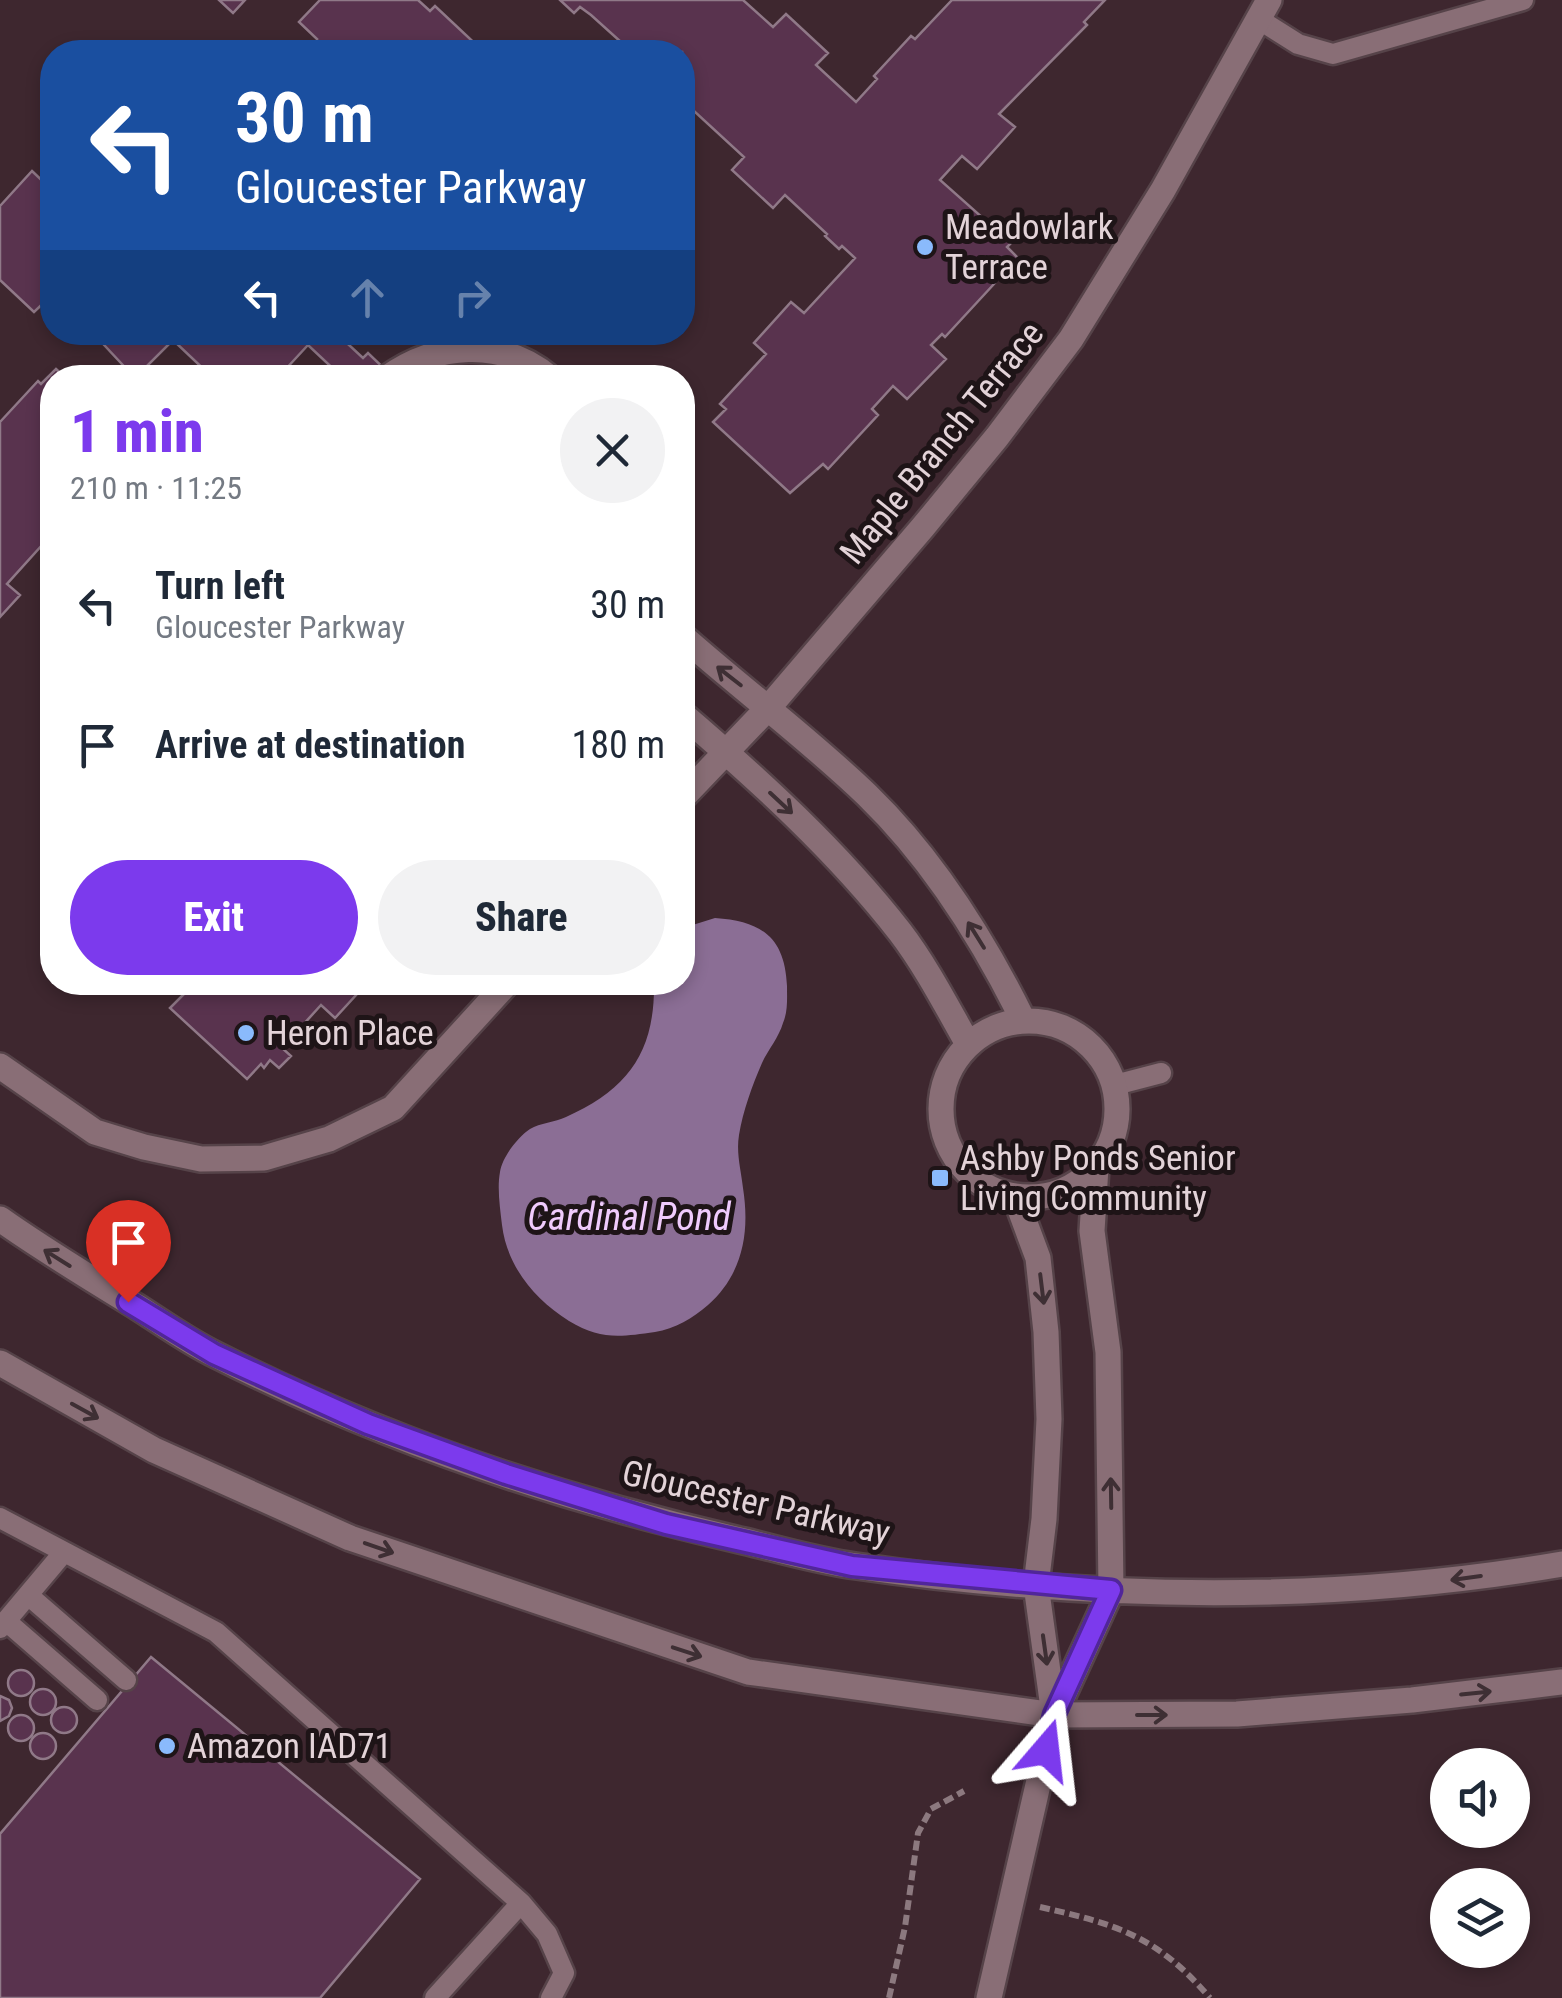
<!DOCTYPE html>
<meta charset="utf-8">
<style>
:root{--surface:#fff;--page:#f2f2f3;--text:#1f2937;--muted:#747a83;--accent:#7c3aed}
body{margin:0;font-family:"Roboto Condensed",sans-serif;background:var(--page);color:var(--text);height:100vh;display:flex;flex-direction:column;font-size:38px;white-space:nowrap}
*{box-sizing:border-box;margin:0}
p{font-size:32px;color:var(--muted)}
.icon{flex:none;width:55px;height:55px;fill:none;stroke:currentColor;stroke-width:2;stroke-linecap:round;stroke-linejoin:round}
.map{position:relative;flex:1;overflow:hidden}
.details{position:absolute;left:40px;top:365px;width:655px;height:630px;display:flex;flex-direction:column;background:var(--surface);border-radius:40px;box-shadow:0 5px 15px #0003}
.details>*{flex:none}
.hud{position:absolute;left:40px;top:40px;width:655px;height:305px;border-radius:40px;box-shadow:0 5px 15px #0003;background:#1a4fa0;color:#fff;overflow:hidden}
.fabs{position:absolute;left:1430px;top:1748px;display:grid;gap:20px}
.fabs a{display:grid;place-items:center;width:100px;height:100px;border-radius:50%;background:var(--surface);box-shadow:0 5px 15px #0003;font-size:50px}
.pin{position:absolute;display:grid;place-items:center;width:85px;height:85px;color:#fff;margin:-102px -42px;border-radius:50% 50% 50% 0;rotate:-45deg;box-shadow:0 0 10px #0007}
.pin .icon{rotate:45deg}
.me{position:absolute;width:110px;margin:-55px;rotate:17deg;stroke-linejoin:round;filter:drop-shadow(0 0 8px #0008)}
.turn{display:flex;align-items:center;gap:35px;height:210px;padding:0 30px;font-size:45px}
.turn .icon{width:130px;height:130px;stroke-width:2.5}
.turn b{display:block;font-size:70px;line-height:85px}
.lanes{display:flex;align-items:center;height:95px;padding:0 30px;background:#0003;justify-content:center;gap:50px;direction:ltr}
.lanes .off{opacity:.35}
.round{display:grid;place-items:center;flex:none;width:105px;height:105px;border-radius:52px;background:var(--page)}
.overview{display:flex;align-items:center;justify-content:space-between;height:170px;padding:0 30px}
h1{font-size:60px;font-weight:800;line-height:75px;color:var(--accent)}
.primary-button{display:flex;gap:20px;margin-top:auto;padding:20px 30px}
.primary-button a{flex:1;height:115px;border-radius:60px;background:var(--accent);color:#fff;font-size:40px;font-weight:800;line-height:115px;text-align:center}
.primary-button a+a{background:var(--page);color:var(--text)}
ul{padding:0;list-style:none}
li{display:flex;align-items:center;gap:30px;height:140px;padding:0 30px}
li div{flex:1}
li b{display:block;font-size:38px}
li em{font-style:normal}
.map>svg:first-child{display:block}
</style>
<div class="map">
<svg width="1562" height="1998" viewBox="0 0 1562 1998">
<rect width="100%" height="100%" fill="#3e272f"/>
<path fill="#8b6e95" d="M715,918C762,921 785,938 787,986C787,999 788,1011 783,1023C779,1037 768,1050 762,1063C752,1086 743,1111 739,1135C736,1153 741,1170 743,1188C750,1232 743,1274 708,1305C693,1318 675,1329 655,1332C620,1337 600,1340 569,1321C534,1299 507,1266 502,1225C500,1208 497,1188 500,1172C502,1157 518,1137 530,1129C540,1123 555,1122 566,1117C629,1089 655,1051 654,983L682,982L683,928Z"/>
<path fill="#59334e" stroke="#907988" stroke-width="2.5" d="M219,0H245L233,13Z
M320,0H418L430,11L435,6L484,52H304L317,39L299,22Z
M560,0H743L773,27L786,14L828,53L816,65L856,102L877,79L874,76L911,36L915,39L952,0H1105L1084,22L1087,25L999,114L1015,127L977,169L962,156L940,180L1011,243L1007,247L1018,258L945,337L942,334L931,345L946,359L907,399L893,386L872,409L878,415L828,469L823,464L790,493L713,422L726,409L720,404L766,354L754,343L791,302L804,313L855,258L842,246L839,249L825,236L827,234L785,195L773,208L732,170L744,157L682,100V52H632L591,15L580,7L574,13Z
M32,171L52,190V295L34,312L0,280V206Z
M92,332H335L363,358L368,353L394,378H343L308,345L283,372L279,368L271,378H213L173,340L135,378Z
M56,369L66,378H52V534L7,584L20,595L0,617V422L38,381L41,384Z
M186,982H368L335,1018L321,1005L282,1048L291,1056L279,1068L270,1060L264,1068L261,1064L247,1079L170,1008L184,994L179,990Z
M151,1657L420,1879L320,1998H0V1834Z
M8 1683a13 13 0 1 1 26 0a13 13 0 1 1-26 0Z
M30 1702a13 13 0 1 1 26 0a13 13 0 1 1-26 0Z
M0,1696L9,1700L12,1708L9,1716L0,1721Z
M51 1720a13 13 0 1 1 26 0a13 13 0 1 1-26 0Z
M8 1728a13 13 0 1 1 26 0a13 13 0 1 1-26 0Z
M30 1746a13 13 0 1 1 26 0a13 13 0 1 1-26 0Z"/>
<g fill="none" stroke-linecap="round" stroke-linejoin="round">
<g stroke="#564349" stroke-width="25">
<path id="lane" d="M1260,20L1298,44L1333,54L1523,0
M1115,1085L1161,1073
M0,1518L216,1632L521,1903L547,1934L564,1973L551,1998
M28,1595L126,1680
M6,1621L97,1700
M0,1628L64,1552
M435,1998L521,1903"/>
</g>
<g stroke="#564349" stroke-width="30">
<path id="street" d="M387,378C436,343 501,337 550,378
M682,636C743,690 809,739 867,795C933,859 983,939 1023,1020
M682,714C760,781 837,851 900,932C926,966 947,1007 968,1044
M682,798L769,707L923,527L997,437L1071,339L1163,190L1269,0
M941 1109a88 88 0 1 1 176 0a88 88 0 1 1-176 0Z
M0,1066L95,1132L144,1147L201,1159L264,1158L329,1139L393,1108L508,982
M1096,1167L1092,1231L1108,1352L1111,1591
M1015,1196L1038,1258L1046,1332L1049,1419L1044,1519L1036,1585"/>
</g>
<g stroke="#564349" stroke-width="30">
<path id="secondary" d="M0,1219C45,1251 92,1279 139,1308C164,1324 189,1342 216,1355C382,1439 563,1500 744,1541C781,1550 818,1561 856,1566C1091,1600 1328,1604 1562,1564
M0,1363L154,1450L350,1538L748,1672L1054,1715L1237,1714L1412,1700L1562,1682
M1036,1585L1054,1715
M989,1998L1054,1715L1111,1591"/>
</g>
<path stroke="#8c797f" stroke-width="6" stroke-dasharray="10 5" stroke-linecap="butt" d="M1040,1907C1116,1924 1157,1936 1210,1998
M889,1998L905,1927L918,1833L931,1809L964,1791"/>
<use href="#lane" stroke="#896e76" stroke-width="20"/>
<use href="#street" stroke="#896e76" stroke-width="25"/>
<use href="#secondary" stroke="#896e76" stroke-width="25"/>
</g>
<defs><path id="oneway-shaft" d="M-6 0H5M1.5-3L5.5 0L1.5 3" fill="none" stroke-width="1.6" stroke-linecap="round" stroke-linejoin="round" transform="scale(2.5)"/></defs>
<g stroke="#3e2f34">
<use href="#oneway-shaft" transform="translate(729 676) rotate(-142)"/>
<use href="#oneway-shaft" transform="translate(781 803) rotate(43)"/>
<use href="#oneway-shaft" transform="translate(976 935) rotate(-122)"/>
<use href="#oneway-shaft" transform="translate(57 1258) rotate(-148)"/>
<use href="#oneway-shaft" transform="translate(1042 1289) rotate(83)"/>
<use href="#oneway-shaft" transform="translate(85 1411) rotate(29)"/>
<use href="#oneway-shaft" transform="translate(1111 1493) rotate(-91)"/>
<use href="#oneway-shaft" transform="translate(379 1548) rotate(19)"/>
<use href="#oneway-shaft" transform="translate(1466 1578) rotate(172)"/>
<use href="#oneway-shaft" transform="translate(1045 1650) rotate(82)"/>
<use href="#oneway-shaft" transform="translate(687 1652) rotate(18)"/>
<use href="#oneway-shaft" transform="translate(1476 1693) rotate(-6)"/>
<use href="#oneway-shaft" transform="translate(1152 1715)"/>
</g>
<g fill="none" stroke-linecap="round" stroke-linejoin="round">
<g stroke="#51269a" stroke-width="25">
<path id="route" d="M128,1302L214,1354L368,1424L506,1474L666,1524L852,1566L1111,1590L1054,1715L1046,1750"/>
</g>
<use href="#route" stroke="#7c3aed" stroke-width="18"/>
</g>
<g fill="#8abafc" stroke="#1e1417" stroke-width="4">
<circle cx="925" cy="247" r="10"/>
<circle cx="246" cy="1033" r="10"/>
<rect x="930" y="1168" width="20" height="20" rx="5"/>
<circle cx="167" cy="1746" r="10"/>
</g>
<g text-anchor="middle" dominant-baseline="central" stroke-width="10" stroke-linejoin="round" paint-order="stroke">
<g font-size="35" fill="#e3d3d8" stroke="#1e1417" text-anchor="start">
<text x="945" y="227">Meadowlark<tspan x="945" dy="40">Terrace</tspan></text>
<text x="266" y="1033">Heron Place</text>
<text x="960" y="1158">Ashby Ponds Senior<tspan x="960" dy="40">Living Community</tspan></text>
<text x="187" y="1746">Amazon IAD71</text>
</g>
<g font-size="35" fill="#e3d3d8" stroke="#1e1417">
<text transform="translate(942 443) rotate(-51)">Maple Branch Terrace</text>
<text transform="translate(756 1503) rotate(13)">Gloucester Parkway</text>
</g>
<g font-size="38" font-style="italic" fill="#f0cbfd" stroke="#1e1417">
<text x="629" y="1217">Cardinal Pond</text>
</g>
</g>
</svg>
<div class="fabs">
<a><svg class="icon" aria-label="sound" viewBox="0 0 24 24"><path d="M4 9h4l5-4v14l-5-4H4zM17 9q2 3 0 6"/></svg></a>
<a><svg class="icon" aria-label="layers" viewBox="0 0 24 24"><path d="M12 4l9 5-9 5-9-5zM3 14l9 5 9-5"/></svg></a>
</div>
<div class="pin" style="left:128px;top:1302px;background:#d93025"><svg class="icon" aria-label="arrive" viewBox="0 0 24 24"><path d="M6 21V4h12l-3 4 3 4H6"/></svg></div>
<svg class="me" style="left:1046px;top:1750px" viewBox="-20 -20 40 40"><path d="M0-17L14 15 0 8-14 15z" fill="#7c3aed" stroke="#fff" stroke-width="4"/></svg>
<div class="hud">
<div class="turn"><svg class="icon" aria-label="left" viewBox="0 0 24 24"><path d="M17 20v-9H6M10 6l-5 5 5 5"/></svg><div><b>30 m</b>Gloucester Parkway</div></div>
<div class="lanes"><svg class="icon" aria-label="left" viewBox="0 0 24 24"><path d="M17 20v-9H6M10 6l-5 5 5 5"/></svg><svg class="icon off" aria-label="ahead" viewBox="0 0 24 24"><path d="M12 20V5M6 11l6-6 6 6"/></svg><svg class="icon off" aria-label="right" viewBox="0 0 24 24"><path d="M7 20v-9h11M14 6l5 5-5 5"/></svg></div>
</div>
<section class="details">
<div class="overview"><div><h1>1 min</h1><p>210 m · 11:25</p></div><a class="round"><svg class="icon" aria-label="close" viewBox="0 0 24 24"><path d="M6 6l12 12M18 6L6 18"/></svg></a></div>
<ul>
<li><svg class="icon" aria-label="left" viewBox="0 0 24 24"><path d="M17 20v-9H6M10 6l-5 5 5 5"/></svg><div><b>Turn left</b><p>Gloucester Parkway</p></div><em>30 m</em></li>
<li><svg class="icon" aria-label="arrive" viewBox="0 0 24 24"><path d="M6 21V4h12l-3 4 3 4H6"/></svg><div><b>Arrive at destination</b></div><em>180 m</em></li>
</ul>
<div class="primary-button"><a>Exit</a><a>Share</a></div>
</section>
</div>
